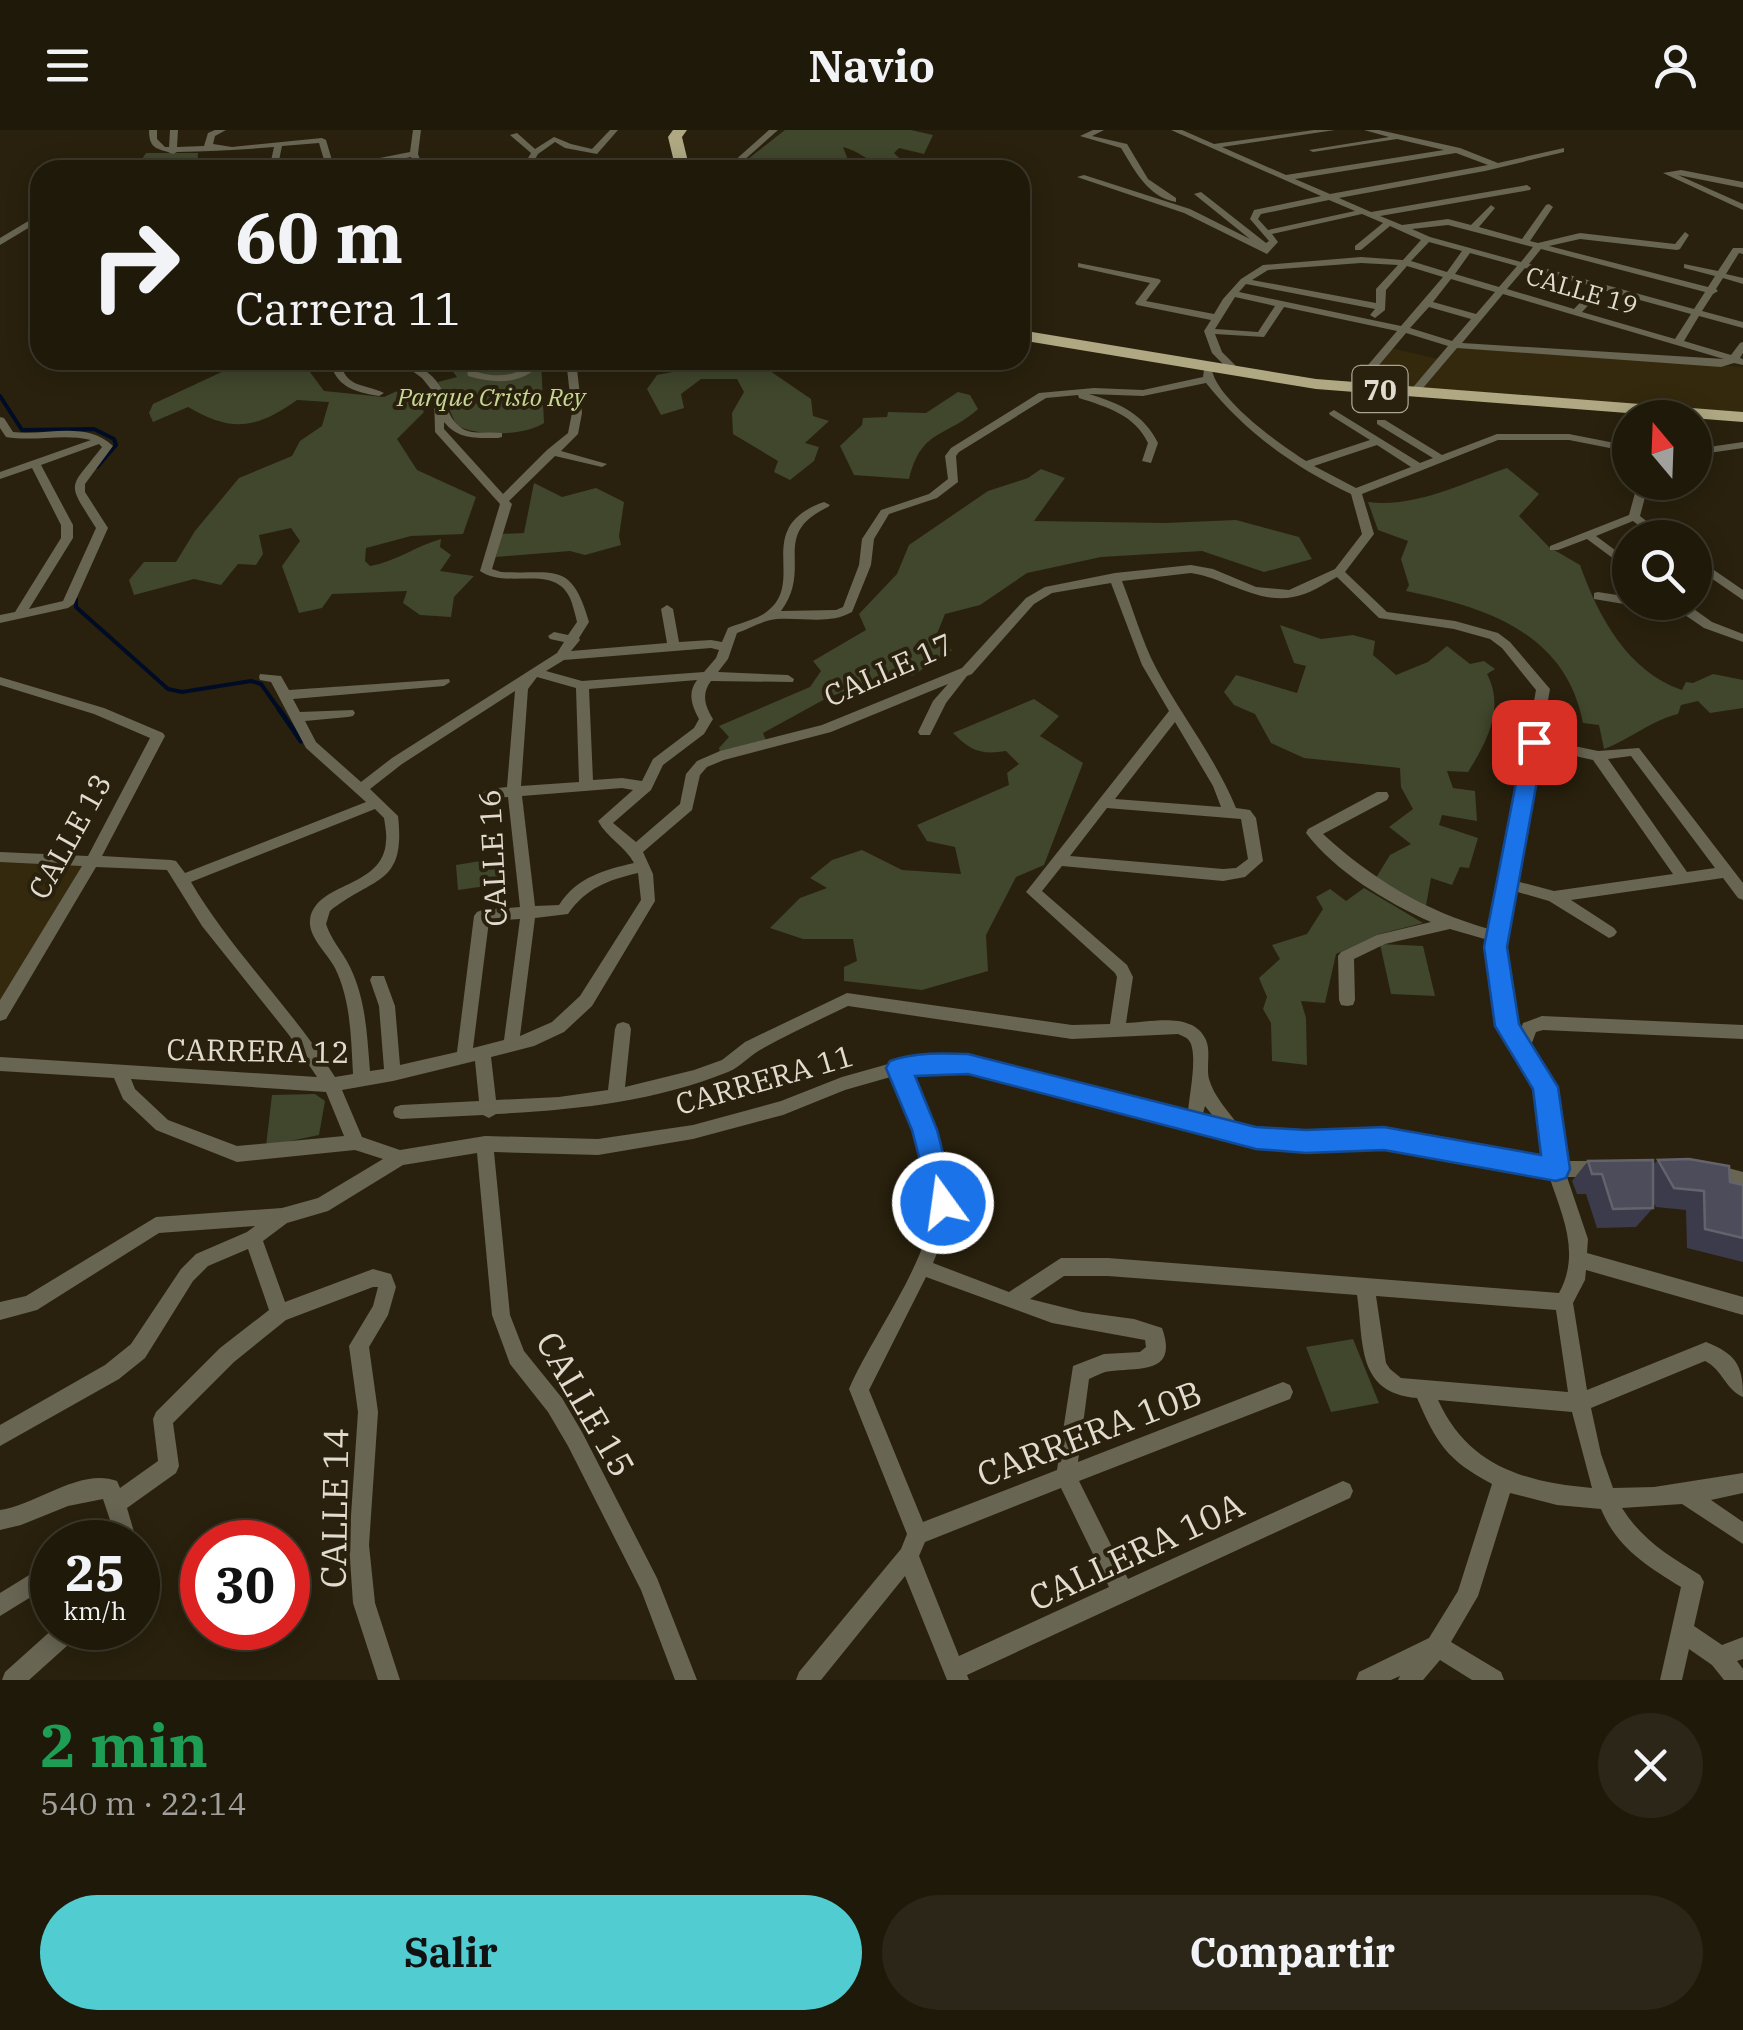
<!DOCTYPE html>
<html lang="es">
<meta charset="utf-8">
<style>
:root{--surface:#1f190a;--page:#2c2618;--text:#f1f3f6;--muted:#a1a09c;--line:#3c382b;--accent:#51ccd1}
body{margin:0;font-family:"IBM Plex Serif",serif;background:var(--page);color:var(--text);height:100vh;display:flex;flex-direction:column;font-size:38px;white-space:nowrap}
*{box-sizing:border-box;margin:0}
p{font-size:32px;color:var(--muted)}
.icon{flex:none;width:55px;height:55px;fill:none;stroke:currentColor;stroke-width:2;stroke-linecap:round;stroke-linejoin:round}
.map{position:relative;height:1550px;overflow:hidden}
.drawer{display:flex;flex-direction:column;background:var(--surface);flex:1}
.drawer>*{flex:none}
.hud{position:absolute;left:30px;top:30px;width:1000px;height:210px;border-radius:30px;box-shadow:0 5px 25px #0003,0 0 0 2px var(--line);background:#1f190a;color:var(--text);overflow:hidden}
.needle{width:65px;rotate:341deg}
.buttons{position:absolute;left:1612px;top:270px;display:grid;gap:20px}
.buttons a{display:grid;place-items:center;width:100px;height:100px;border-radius:50%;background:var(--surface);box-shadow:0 5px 25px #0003,0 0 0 2px var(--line);font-size:50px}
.speed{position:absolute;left:30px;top:1390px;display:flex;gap:20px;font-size:50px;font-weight:700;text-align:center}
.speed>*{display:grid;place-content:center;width:130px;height:130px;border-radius:50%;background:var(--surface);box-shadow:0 5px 25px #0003,0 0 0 2px var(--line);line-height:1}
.speed small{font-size:25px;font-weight:400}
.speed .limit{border:15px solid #d22;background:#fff;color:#111}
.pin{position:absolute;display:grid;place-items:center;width:85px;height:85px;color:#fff;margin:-42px;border-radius:20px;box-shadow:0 5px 15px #0006}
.me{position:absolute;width:110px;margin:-55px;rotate:346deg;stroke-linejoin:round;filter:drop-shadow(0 0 8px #0008)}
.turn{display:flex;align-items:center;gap:35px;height:210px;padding:0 40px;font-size:45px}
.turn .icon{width:130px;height:130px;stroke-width:2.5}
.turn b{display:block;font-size:70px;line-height:85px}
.round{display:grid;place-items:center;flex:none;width:105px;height:105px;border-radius:52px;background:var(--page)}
.summary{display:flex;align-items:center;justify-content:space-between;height:170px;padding:0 40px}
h1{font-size:60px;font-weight:700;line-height:75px;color:#1e9e55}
.cta{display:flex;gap:20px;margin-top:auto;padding:20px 40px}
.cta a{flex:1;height:115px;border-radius:60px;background:var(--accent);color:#111;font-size:40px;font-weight:700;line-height:115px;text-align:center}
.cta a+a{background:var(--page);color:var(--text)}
header{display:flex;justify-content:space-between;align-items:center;height:130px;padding:0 40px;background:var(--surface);font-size:45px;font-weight:700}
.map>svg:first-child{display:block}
</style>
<header><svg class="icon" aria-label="menu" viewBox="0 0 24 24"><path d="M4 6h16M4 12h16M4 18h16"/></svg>Navio<svg class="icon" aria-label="person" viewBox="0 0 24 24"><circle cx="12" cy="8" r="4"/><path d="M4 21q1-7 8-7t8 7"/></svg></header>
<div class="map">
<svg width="1743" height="1550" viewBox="0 0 1743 1550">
<rect width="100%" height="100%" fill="#29210d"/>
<path fill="#34290d" d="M1460,214L1743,237V282L1361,255L1391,218L1443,230Z
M0,727L88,730L0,880Z"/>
<path fill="#40472c" d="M785,0H911L933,5L924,24L899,18L894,23L906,35L905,40C873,40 870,25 843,17L852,40H734Z
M146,23H198L197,40H135Z
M223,230H321L307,238L324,261L384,267L408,256L424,282L397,309L417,340L476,367L463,404L411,406L366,418L365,431L370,436C395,432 416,416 441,409L440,417L451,425L440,441L474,446L454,467L451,487L420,485L403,473L407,461L332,464L322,478L299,483L282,436L300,411L291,398L259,405L263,424L256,435L238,434L221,455L194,449L134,465L129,450L144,432H176L195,401L239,348L292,326L300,311L322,296L329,272L297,270C255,300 231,302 188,277L153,292L149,283L153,274L226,240Z
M457,230H541L544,293C524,306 478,307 456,295L438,252L457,247L451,239Z
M655,230H778L770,241L811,269L813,286L829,291L805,313L819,317L814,331L790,350L774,342L778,331L733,304L732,283L744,262L737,249H701L681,264L684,278L661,285L647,259L657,245L688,239L680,230Z
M958,262L970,265L978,279C944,309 922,298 909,349L854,345L840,316L862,295L863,288L887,287L888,282L926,283Z
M1507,338L1539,364L1519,386L1549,417L1580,435C1598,486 1628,542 1682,560L1686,552L1693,553L1713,544L1743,550V578L1710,583L1698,571L1681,575L1678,584C1648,592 1633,608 1604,619L1599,595L1583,593C1566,503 1486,477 1406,461L1409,455L1401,429L1408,411L1378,400L1368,372C1416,378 1463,353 1507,338Z
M1041,339L1065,348L1034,391L1165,393L1236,390L1299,407L1312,429L1264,442L1202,421L1101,427L1027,443L980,475L945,484L934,511L952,520L912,546L879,547L825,569L763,603L767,613L720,622L719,618L729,607L719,596L810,557L821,541L813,531L866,500L859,484L897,444L909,415L988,361L1028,348Z
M534,353L562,367L596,358L624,372L619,406L621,415L585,425L570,421L496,427L501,404L524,403Z
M1280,495L1321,509L1353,505L1375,511L1373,525L1396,545L1428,532L1447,516L1470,534L1484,531L1495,539L1487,544C1505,578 1487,612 1468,642L1447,641L1453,658L1475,661L1477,691L1442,685L1439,695L1478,708L1469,738L1460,737L1452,755L1431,748L1425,781L1374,751L1390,725L1411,714L1389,697L1413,679L1401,657L1400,638L1304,628L1271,613L1255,584L1234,575L1224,562L1236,545L1297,563L1306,536L1294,533Z
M1034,569L1059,586L1040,606L1083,633L1044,735L1016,747L986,805L988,841L922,860L844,851V837L857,831L853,809H803L770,798L800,768L827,758L810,748L832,730L862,720L902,740L961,744L955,717L927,711L917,695L1009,655L1007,643L1019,634L1006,621C981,625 971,621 953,603Z
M505,727L507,753L458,760L456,735Z
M1364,758L1423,793L1380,804L1336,824L1325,873L1301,871L1306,888L1307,935L1272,931L1271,893L1263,879L1267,867L1259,848L1280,829L1272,815L1307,804L1323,779L1316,767L1330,759L1346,771Z
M1380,814L1423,816L1435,866L1391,864Z
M315,964L325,971L319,1005L266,1016L272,965Z
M1353,1209L1379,1273L1331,1282L1306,1217Z"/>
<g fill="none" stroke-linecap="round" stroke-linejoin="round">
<path stroke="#000c25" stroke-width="4" d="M0,266L22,300L94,299L114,309L116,315L97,337
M76,469V477L168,559L182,562L251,551L261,554L281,582"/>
<path stroke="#000c25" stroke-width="5" d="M279,579L301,611"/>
<path fill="#686553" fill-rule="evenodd" d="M149,0H157V9L165,17H169L170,0H178L177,17L204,16L208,3L215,0H226L215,6L213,14L232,17L322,8L326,10L334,37L410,22L413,0H421L418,24L424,40H416L411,27L345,40H327L319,13L282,16L277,40H269L274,17C241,20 210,21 177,22L173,24C159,18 149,21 149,0Z
M610,0H618L597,24L565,18L555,12L538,24L529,40H521L531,23L510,5L517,3L535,19L554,7L571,14L592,19Z
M769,0H778L733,40H724Z
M1093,0H1104L1092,6L1127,14L1148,49L1176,68V72C1148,67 1135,41 1121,18L1080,6Z
M1171,0H1182L1214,14L1314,0H1335L1222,17L1286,45L1444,20L1397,9L1313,22L1309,20L1389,7L1364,0H1379L1460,18L1498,33L1564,18V22L1485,41L1339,68L1371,82L1527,55L1531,58L1530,60L1380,86L1402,95L1448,89L1471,95L1491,75L1495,78L1479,97L1522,109L1546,75L1549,74L1553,77L1530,111L1538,113L1580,103L1675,114L1685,102L1689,105L1680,119L1677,120L1580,109L1549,116L1708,157L1715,146L1684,138V134L1718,141L1733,118H1743V124L1739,123L1726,144L1743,148V154L1723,148L1716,159L1718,161L1713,164L1702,181L1743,192V198L1699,186L1684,211L1731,225L1740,213L1743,212V223L1740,228L1743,229V235L1734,233L1721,237L1457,218L1418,264L1414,265L1409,262L1448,216L1406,203L1359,259L1355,260L1350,257L1351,255L1397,201L1284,177L1264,207L1215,204L1222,222L1242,242L1233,244L1212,223L1204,201L1211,190L1137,175L1135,173L1150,153L1078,137V133L1159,149L1161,151L1146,171L1214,184L1223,169L1241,149L1263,135L1361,127L1403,130L1421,110L1390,96L1361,120H1355V116L1383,93L1362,84L1272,104L1278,112L1267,124L1184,83L1077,47L1084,45L1190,79L1250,109L1194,64L1201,62L1266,113L1269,111L1250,89L1254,80L1321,66ZM1456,23L1488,35L1330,64L1295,49ZM1329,70L1355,81L1268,100L1258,89L1261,84ZM1448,95L1533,117L1521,132L1430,107L1412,99ZM1429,112L1462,121L1447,142L1411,131ZM1541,119L1705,162L1694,179L1529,134ZM1470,123L1517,136L1499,157L1455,144ZM1361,133L1398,135L1376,159V173L1252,150L1268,140ZM1407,136L1443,147L1401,196L1239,162L1246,154L1375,179L1370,185L1375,188L1385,180L1386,160ZM1525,138L1595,157L1574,179L1507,159ZM1451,149L1495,162L1476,184L1433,172ZM1603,160L1691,184L1675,209L1582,182ZM1503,164L1724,229L1462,213ZM1235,167L1275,176L1258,202L1215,199ZM1429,177L1471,189L1452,211L1410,198Z
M1681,40L1743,52V58L1678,45L1743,74V80L1663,43Z
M40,84V91L0,115V108Z
M330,230H340C345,259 364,253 384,263L379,266C355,262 335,257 330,230Z
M397,230C415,230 440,247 444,266C447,278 450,291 463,299C474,305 490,301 502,303V307L498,308C476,308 459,310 444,292V299L503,364L547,320L568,303L572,283L566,230H576L582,283L578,304L561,321L607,334L602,337L555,326L509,371L512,374L492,439L501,442C554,445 571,429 589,492L579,508L580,510L571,521L667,513L661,479L667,475L673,479L679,512L711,510L722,512L728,498C739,493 755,490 765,483C809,453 750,398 824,372L830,375L828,377C769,405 814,436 781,481L836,480L843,477L859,435L862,409L881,380L929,364L948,349L945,326L951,318L1039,263L1094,258L1143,260L1203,247L1204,240H1212C1217,269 1280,315 1306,331L1370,310L1330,285L1329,283L1334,280L1420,333L1433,328L1377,294V290H1385L1442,325L1497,304H1569L1630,316V322L1569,310H1498L1362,364L1374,404L1345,442L1387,482L1455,491L1498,503L1510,512L1550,559L1541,609L1598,621L1639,618L1743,753V770L1738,768L1723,748L1571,770L1614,798L1617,802L1614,806L1609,808L1549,771L1514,761L1503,806L1515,894L1520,902L1523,893L1542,886L1743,895V909L1543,900L1536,902L1530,918L1553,957L1564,1031H1600L1606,1034L1609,1039L1606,1044L1600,1047H1567L1588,1109L1587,1123L1743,1167V1185L1586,1140L1585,1150L1573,1173L1587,1260L1706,1212C1736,1224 1743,1235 1743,1267C1726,1260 1722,1239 1705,1231L1591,1278L1601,1324L1613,1358L1654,1357L1743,1343V1363L1711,1370L1743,1392V1414L1682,1374L1622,1378C1642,1410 1669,1426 1700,1445L1704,1452L1694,1496L1722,1515L1743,1507V1529L1737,1531L1743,1539V1550H1724L1712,1535L1689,1519L1682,1550H1660L1681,1457C1647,1436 1617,1418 1601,1379L1557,1375L1510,1363L1478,1466L1451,1512L1501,1542L1504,1550H1472L1440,1530L1423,1550H1398L1400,1546L1391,1550H1356L1359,1542L1429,1508L1458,1461L1492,1354C1447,1330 1437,1314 1417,1268C1356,1263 1364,1213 1357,1165L1108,1146H1064L1030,1169L1082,1182L1134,1189L1162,1198C1180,1248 1133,1236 1105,1242C1099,1244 1094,1247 1089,1249L1078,1332L1283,1252L1290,1255L1293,1262L1290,1269L1079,1351L1128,1449L1343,1351L1350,1354L1353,1361L1350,1368L967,1545L969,1550H947L905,1446L821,1550H796L799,1542L901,1419L907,1404L849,1259C871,1207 933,1126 933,1070C933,1028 910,984 894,946L845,960L783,985L693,1009L598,1025L494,1022L510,1185L524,1221L562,1268L582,1302L657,1448L697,1550H675L641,1460L568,1316L548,1282L510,1234L492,1185L477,1023L403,1035L328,1081L287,1093L263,1111L285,1172L373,1139L391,1144L396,1157L388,1185L369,1217L378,1282L369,1415L375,1473L400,1550H378L353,1473L349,1415L358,1282L349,1216L373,1176L378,1157H373L286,1190L234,1232L173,1293L179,1336L176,1343L127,1378L137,1412H89L92,1405L111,1393L103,1369L68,1376L21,1395L0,1400V1380C36,1375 81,1337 117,1351L120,1358L158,1331L153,1289L156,1282L220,1218L269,1180L248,1119L208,1136L193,1151L145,1228L119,1249L0,1316V1295L105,1235L131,1214L181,1139L196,1124L247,1102L255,1096L159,1103L37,1180L0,1190V1172L26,1166L156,1087L282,1078L318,1068L383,1029L355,1020L237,1032L156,1000L123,969L114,948L0,941V927L317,947L289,905L202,796L167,740L96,737L6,889L0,891V870L82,736L0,732V722L88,726L150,608L94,584L0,555V547L104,578L163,603L165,606L102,726L171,730L176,731L185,743L366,672L306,618L271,552L260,550L259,547L260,544L281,546L289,560L449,549L450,552L444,556L293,569L300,582L353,580L355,583L353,586L348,587L305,591L316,612L361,652L392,628L557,523L564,512L550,509L548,506L554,502L568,505L577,492C575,484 573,475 570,468C554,433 508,460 480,441L500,374L435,302L434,263L422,248ZM1206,253C1245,302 1294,337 1351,364L1362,404L1335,439L1289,460L1256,457L1213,439L1191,435L1115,443L1045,457L1026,468L962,538L822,595L720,621L697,631L686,644L680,674L636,712L613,693L651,660L663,635L704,604L713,589C705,576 701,564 711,551L793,552L794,549L788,545L718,542L728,529L737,503C750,498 764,490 777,489C803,487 829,495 852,482L871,435L874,409L889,384L937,368L958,352L956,326L959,322L1046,268L1078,265L1079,268C1107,277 1135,285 1148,313L1142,331L1151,333L1158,313C1144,284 1119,273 1089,264L1143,266ZM1377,315L1411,337L1356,358L1314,336ZM1191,443C1225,448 1257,474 1293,467C1308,465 1324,454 1337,447L1379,488L1454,499L1490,509L1502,518L1536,560L1501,754L1489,799C1425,781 1372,749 1323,704L1387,670L1389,666L1387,662H1377L1308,699L1306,703C1336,742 1386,772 1431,792L1377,805L1341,822L1338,826L1339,870L1341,875L1347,876L1353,875L1355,870L1354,829L1385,814L1450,799L1488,810L1499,895L1537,958L1546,1029C1495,1020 1437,1006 1386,1001C1336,996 1291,1009 1239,996C1229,982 1214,967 1209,949C1206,937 1211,922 1206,910C1194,881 1150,892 1126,893L1133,847L1127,835L1042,761L1062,736L1223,751L1245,747L1263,731L1256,688L1250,680L1236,678C1215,627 1181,585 1156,538C1142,511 1133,479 1122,451ZM1111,453L1142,535L1169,581L1026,762L1115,843L1117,847L1110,894L1072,895L847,863L745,912L722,930L694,940L625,957L631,899L629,894L623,892L617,894L615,899L608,960L559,967L496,970L491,927L534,916L564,902L592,876L655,771L653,744L643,722L692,680L700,645L707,637L724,630L831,602L948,554L933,571L918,602L920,605H930L946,573L967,546L972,544L1034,474L1052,463ZM711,518L719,520L716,528L704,542L582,551L546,541L564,530ZM537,547L576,558L579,652L521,656L528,559ZM697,550C687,563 692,576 699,589L694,598L653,629L642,651L622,648L593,650L589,559ZM515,561L507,657L488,659L481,664L488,669L508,667L520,777L482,780L477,782L474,786L457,922L400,935L395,876L384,846H372L370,850L379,876L384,939L370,941C367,905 366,870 350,837C343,822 331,810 326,794L330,781C374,746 406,756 398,686L370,659L402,634ZM1175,592L1213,656L1221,677L1115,669ZM1539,618L1593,630L1673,744L1554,761L1516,751ZM1631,626L1715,738L1687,742L1608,629ZM622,658L633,660L598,691C607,708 625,716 634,733C604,740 577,747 559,775L535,776L522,666ZM1107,678L1241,689L1248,729L1236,738L1223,739L1070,726ZM375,679L384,688C385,695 387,704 386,711C384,759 315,751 310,790C308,807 328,824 335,838C351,871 351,908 353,944L335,947C292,878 232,822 191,752ZM638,743L641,770L580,866L552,892L520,906L535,788L568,784C586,758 608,750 638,743ZM520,789L504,910L473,918L489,791ZM848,876L1072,909L1178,904C1184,907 1188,907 1191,914C1197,931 1189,966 1188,983L968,927L934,926L899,931L842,947L781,971L693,995L598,1009L485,1006L400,1020L362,1007L342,960L393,951L475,931L479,971L401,975L395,977L393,982L395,987L401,989L483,985L489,988L496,984C574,980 654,972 728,942C740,937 748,927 760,920C788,904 819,890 848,876ZM934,940L968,941L1256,1015L1305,1019L1384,1015L1549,1046C1562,1085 1581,1123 1559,1163L1108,1128H1061L1009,1162L933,1133C939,1118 946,1103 949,1088C958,1043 927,984 910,943ZM131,949L326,962L344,1006L237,1016L168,990L135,959ZM1205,976L1216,990L1202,987ZM926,1147L1052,1193L1145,1210L1146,1217L1140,1222L1104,1224L1073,1236L1057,1340L923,1392L869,1260ZM1376,1166L1556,1180L1568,1262L1401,1248L1390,1239L1386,1233ZM1438,1270L1572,1282L1592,1358C1524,1352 1468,1336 1438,1270ZM1061,1358L1109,1457L959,1526L919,1426L925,1412Z
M465,230H475L477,242C495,247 509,247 526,238L525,230H535L536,239C515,255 493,253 468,246Z
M0,287L4,288L13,302C47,306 86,290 113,316L85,354V362L108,398L74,474L68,478L0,493V485L15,482L61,408V395L32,338L0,349V342L91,310C63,303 35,312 6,307L0,298ZM99,314L102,317C68,361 66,350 96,398L63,471L29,479L73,408V395L41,335Z
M1743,312V318L1695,325V319Z
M1638,352H1649L1640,386L1668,408H1655L1633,391L1596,406L1630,431V441L1587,409L1558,420H1550V416L1629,385Z
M1695,427L1743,460V470L1695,437Z
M1598,462L1630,467V472H1684L1712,492L1743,504V512L1704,498L1682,483L1635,473L1630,475L1594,469V463Z
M1713,1034L1743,1042V1058L1707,1047L1704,1042L1707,1037Z
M52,1431V1454L0,1486V1463Z
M54,1498H81L78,1506L29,1550H2L5,1542Z"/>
<path fill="#afa883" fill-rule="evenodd" d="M673,0H687L682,7L690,40H676L668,7Z
M1020,200L1316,249L1743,282V292L1316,259L1020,210Z"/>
</g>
<path fill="#3b3b4c" d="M1658,1030L1743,1055V1132L1687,1118L1686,1080L1656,1077L1653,1072V1078L1636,1097L1597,1098L1586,1064H1577L1572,1051L1588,1031L1653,1035Z"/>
<path fill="#4c4c5a" stroke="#64636c" stroke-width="2.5" d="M1689,1029L1729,1036L1730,1052L1743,1055V1108L1705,1099L1704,1061L1674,1058L1658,1030Z
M1653,1030V1078L1613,1079L1602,1044H1592L1588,1031Z"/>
<path fill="#1a73e8" stroke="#114b97" stroke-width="2.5" d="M1534,604L1544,612L1507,817L1519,894L1558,957L1570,1039L1566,1048L1556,1051L1384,1020L1306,1023L1256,1019L968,944L915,946L937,1000L956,1073L952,1081L943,1085L933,1081L912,1000L886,938L890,931C915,922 942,923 968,924L1256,997L1306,1000L1384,997L1541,1025L1533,959L1495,896L1484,817L1524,612Z"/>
<g text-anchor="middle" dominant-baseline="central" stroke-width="8" stroke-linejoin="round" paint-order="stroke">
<g font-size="25" fill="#e1dccf" stroke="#29210d">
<text transform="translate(1582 160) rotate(16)">CALLE 19</text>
</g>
<g font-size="25" font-style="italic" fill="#c8d996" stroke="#29210d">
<text x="491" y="266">Parque Cristo Rey</text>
</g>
<rect fill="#29210d" stroke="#aaa495" stroke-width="2.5" x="1352.5" y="236" width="55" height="46" rx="8"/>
<g font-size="28" font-weight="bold" fill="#e1dccf">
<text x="1380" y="259">70</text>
</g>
<g font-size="30" fill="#e1dccf" stroke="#29210d">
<text transform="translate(888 539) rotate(-24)">CALLE 17</text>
<text transform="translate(69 706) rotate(-61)">CALLE 13</text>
<text transform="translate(492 728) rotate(-93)">CALLE 16</text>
<text transform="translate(258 920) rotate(1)">CARRERA 12</text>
<text transform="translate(764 949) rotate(-16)">CARRERA 11</text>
</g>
<g font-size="35" fill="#e1dccf" stroke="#29210d">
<text transform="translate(586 1274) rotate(60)">CALLE 15</text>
<text transform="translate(1089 1303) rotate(-21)">CARRERA 10B</text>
<text transform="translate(334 1378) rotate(-89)">CALLE 14</text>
<text transform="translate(1136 1421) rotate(-25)">CALLERA 10A</text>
</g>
</g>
</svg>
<div class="buttons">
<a><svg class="needle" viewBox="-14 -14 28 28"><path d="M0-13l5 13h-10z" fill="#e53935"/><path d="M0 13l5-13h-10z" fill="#a1a09c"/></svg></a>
<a><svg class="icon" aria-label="search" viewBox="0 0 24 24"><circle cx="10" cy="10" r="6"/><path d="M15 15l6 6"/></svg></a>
</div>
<div class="speed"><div>25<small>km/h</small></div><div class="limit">30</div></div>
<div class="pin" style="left:1534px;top:612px;background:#d93025"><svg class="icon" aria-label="arrive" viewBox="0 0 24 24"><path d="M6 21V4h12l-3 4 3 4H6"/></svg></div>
<svg class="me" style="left:943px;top:1073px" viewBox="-20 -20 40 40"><circle r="17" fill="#1a73e8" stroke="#fff" stroke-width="3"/><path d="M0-11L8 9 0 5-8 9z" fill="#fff"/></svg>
<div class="hud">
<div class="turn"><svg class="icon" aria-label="right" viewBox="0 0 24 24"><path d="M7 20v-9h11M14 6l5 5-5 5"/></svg><div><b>60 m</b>Carrera 11</div></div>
</div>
</div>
<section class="drawer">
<div class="summary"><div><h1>2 min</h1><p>540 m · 22:14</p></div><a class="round"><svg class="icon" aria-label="close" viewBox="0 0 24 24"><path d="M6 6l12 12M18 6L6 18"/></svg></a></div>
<div class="cta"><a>Salir</a><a>Compartir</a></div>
</section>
